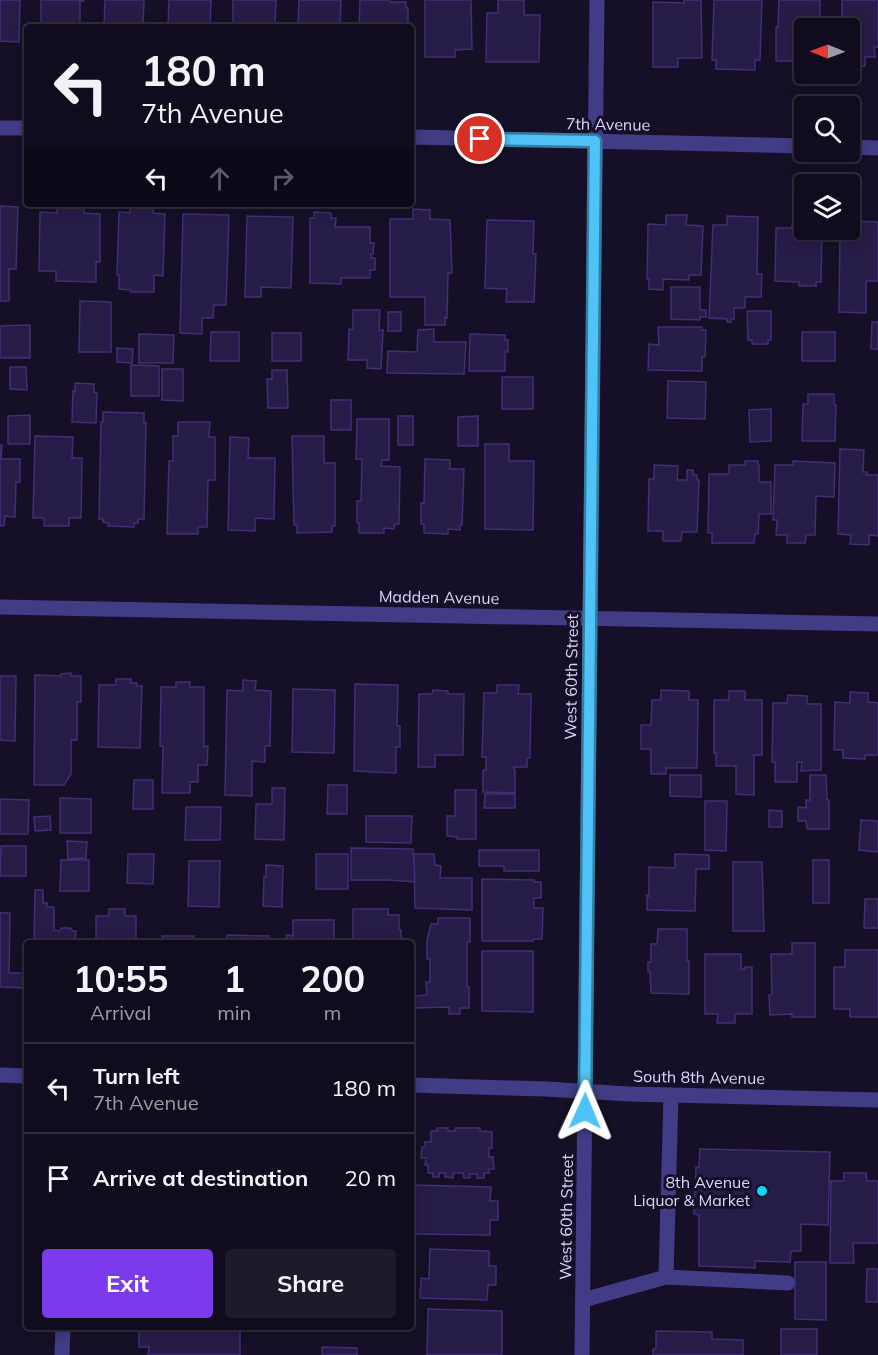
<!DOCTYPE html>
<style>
:root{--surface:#100c1d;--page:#1e1a2a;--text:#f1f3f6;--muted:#9c9ba4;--line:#302c3b;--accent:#7c3aed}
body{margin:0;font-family:Mulish,sans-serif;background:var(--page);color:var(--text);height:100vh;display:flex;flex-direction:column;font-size:22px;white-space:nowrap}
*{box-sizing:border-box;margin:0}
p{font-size:20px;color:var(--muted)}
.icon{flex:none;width:33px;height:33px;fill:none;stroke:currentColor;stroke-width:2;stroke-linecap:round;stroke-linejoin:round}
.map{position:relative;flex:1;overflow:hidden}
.details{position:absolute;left:24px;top:940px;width:390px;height:390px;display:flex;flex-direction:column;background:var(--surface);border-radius:6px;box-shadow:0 3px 15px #0003,0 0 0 2px var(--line)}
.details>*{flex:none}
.hud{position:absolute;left:24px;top:24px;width:390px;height:183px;border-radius:6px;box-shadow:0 3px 15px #0003,0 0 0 2px var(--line);background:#100c1d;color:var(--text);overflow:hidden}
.needle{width:39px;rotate:271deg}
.buttons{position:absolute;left:794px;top:18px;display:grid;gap:12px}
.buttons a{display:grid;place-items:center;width:66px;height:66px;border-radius:6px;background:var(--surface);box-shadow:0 3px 15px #0003,0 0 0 2px var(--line);font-size:30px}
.pin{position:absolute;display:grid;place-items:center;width:51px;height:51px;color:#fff;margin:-26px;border:3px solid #fff;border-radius:50%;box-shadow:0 2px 6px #0007}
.me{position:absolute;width:66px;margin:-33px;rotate:1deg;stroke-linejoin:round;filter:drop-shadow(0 0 4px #0008)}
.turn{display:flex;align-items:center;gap:21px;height:126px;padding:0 18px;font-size:27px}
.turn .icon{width:78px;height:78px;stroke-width:2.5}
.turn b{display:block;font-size:42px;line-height:51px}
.lanes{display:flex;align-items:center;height:57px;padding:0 18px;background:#0003;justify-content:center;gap:30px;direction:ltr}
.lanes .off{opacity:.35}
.eta{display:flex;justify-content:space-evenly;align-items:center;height:102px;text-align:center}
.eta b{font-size:36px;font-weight:700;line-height:42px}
.action{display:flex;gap:12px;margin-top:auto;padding:12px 18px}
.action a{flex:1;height:69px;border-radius:6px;background:var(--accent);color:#fff;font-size:24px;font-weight:700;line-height:69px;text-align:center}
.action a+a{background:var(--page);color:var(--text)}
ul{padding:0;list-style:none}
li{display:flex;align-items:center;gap:18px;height:90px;padding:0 18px;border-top:2px solid var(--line)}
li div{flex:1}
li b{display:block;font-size:22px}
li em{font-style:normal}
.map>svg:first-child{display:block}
</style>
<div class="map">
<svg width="878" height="1355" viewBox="0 0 878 1355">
<rect width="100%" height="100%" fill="#151027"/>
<path fill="#261c48" stroke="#3f2f73" stroke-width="1.5" d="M0,0H20L19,42L0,41Z
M41,0H84V1H80V27H41Z
M105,0H144L143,27H104Z
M169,0H211L210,27H168Z
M233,0H276L275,27H233Z
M299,0H341L340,27H298Z
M360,0H390V2H406V8H408V27H359Z
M425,0H471L472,49L455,50V57H425Z
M498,0H524V15H540L539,62H486L487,13H498Z
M684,0H701L702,58H678V67H653V2L684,3Z
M714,0H762L760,60H755V70L716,69V60H712Z
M779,0H820V26H821V28H804V61H776V27H778Z
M842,0H878V47H874L875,57H865V66H849V28H842Z
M130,204L154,205L153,213L165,214L163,276L154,275V292H131V290L119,289V275H117L119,212L130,213Z
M57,205L84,206V213L100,214V262H96V282L56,281V271H39L40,212L57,213Z
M0,206L18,207L16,269H9V301H0Z
M413,209L430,210V219L450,220L452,273H448L447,318L445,317V325H425V297H390V219H413Z
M314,212L331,213V218H336L335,227H370V243H374L373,254H371V258H375V270H370V278H341V284L310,283V218H314Z
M183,214L229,215L226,305H214L213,318H202V334L180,333Z
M666,215H687L686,225L703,226L701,275H689V280L663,279V290L649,289V279H647L648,224L666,225Z
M247,216L293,217L291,288L261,287V297H245Z
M727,216L758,217L757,274H762L761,297H745V308H734V319H731V322H727V319L709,318L713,225H727Z
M487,220L534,221L533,254H536L534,302H506L507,289L485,288Z
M849,221L878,222V281H866V313L839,312L840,230H849Z
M792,225H804V230H822L821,282H816V286H799V282L775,281L776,228H792Z
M671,287H700V310H706V317H700V320L671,319Z
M80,301L111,302V352H79Z
M353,310H380L379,330H383L381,369L367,368V360H348L349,329L353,330Z
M747,311H771V340H768V344H752V340H748Z
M388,312H401V331H388Z
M872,322H878V349H871Z
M30,325V358H0V326Z
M658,327H702V330H706L705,357H702V371L648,370L649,344L659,345Z
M434,329V342H466L464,374L387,373L388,351L417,352L418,330Z
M211,332H239V361H210Z
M802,332H835V361H802Z
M272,333H301V361H272Z
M139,334L174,335L173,363H139Z
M470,334L505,335V340H508V352H505V371H469Z
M117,348L133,349L132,363L117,362Z
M131,365L159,366V396H131Z
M10,367H26L27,390L10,389Z
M162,369H183V401L162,400Z
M272,370H287L288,408H268L267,379H272Z
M502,377H533V409H502Z
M668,381L706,382L705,419L667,418Z
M75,383L94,384V392L97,393L96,423L72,422L73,391L75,392Z
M808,394H834V405H836L835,441H802L803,404H808Z
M331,400H351V430H331Z
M771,409V441L750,442L749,410Z
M103,412L144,413V423H146L144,519H138V523H134V527L108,526L109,523L103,522V519H99L101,422H103Z
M30,415V444H8V416Z
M398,416H413V445H398Z
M478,416V446H458V417Z
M357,419H389V460H382L381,466L400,467L399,524H395L394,529L384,528V533H359V523H357V501H361L362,459H356Z
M178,422H210L209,437H215V480H208L207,527H198V534H167L169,461H173V436H178Z
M35,436L73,437L72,458H82L81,518H69V526H44V518H33Z
M292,436H324V463H335V526H332V532L297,533V525H294Z
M230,437L249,438L248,458H275L274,519L255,518V531L228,530Z
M485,444H509V461H534L533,530L485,529Z
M0,445H2L1,459H20V482H16L15,517L5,516L4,526H0Z
M840,449L864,450L863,472H867V475H878V536L869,535V545L850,544L851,535L838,534Z
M425,459L450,460V469H464L462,525H460V530L448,529V534L424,533V524H421V503H424Z
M745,461H758V465H759V482H771V514H759L758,534H755L754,543H712V533H708L709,474H729V465H745Z
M793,461L835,463L834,497L816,496L815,535H806L805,543H787V535H776L777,520H773L775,465H793Z
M654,465L678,466L677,480H687V470H693V475H697V480H699L697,532H682L681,541H663V531H648L649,479H654Z
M71,673V676H81V702H77V740H71V774L64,785H34L35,675L61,676V674Z
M0,676H16L15,741L0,740Z
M116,679H131V683H137V686H142L140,748L98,747L99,685H116Z
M243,680L256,681L255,690L271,691L270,746H265V762L252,761V796L225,795L227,690L243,691Z
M176,682H190V687H204V747L208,746L207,765H198V782H190V793H162L163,746H160L161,687H176Z
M355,684L398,685L397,726H400V747H396V773L354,771Z
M497,685H519L518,694H531L530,758H527V767H514V770H515V793L483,792V770H486V757H482L484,693H497Z
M293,689L335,690L334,753L292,752Z
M433,690L448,691V694H464L463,755H435V767H418L419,694H432Z
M661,690L689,691V700H698L697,768H666V774H651V749H641V725H651L652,700H661Z
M729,691H745V700H762V755H754V795L736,794V766H716V753H714V700H729Z
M850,692L868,693V702L878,703V755H865V759L843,758V750H834L835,702L850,703Z
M788,695L807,696V704H821V770L801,771L802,762H797V782H775V762H772L773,703H787Z
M670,775H701V797L670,796Z
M810,775H826L827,800H829V829H807L806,821H798V807L806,808V800H810Z
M134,780H153V809H133Z
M328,785H347V814H327Z
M272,788H285L284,840L255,839L256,804H272Z
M455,790H476V839H457V837L447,836V816H455Z
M485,794H515V808H484Z
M60,798L91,799V833H60Z
M0,799L29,800L28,834H0Z
M705,801H727L726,851L705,850Z
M186,807H221L220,840H185Z
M769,810L782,811V827H769Z
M50,816L51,830L35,831L34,817Z
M366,816H412L411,843L366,842Z
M861,820L878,821V852L859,850Z
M67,841L87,842L86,858L68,859Z
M1,846H26V876H0Z
M351,848L413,849L415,882L388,880H351Z
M479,850H539V871H504V866H479Z
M128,854H154L153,884L127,883Z
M316,854H348V889H316Z
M414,854H434L435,865L441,866L440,878H472V910L415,908Z
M675,854L709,855V869H696L695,911L647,910V895L649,896V867L675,868Z
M61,860H89V891H60Z
M813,860H829V903H813Z
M189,861H220L219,907L188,906Z
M733,862H762L764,931H733Z
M266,865L283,866L282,907L263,906L264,877H266Z
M482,879L534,880V882H541V898H534V908H543L542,939H534L533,941H482Z
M35,890H43V903H47V907H54V930L59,931L62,928H70L73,931H76L75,944H34Z
M865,899H878V928H864Z
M109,909H125V916H136V944H96V916H109Z
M353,909H388V915H399V930H401V944H353Z
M0,913H10L9,973H25V988L0,987Z
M438,918H470V942H467V987H469V1008H460V1014H449V1007L413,1008V996L427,995L426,982H430V959H427V941L431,924H438Z
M293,920H334V944H287V935L293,936Z
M658,929H687V961H689V994L651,993L650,972L648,971V962H651V944H657Z
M227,935L269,936L268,944H227Z
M162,936H194V944H162Z
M792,943H815V1017H792V1014L770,1015L769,995H772L771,954H792Z
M845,950H878V1017H850V1009H834V967H845Z
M482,951H533V1012L482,1011Z
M705,954H741V969H745V967H752V1014H735V1023H717L718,1014H705Z
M437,1128H448V1131H455V1128H480V1131L492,1132V1148H489V1157H493L494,1169H489V1173H484V1178H477V1174H470V1178H464L463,1173H453V1178L445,1177V1173H439V1177H433V1173H428V1165H425L426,1158H421L422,1147H425V1142H431V1131H437Z
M700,1149L830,1152L828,1225L801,1224V1251H791L790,1262L755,1261V1268L699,1266V1215L694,1214L696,1167H699Z
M844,1173H866L867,1181H878V1243H853L854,1263H830L831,1181H844Z
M413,1185L491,1187L490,1201H498V1220H490V1235L412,1234Z
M430,1249L489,1251V1266H496V1285H488L487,1300L420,1298L421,1278L429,1279Z
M795,1262H826V1320L795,1319Z
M867,1269H878V1302H866Z
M428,1309L502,1311V1355H427Z
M139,1328H240V1355H148L149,1347H139Z
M781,1329H817V1355H781Z
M656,1331L712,1332V1339L743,1340V1355H653V1349H656Z
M322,1347L357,1348V1355H322Z"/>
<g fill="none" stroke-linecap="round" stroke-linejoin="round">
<path stroke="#413c85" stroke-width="15" d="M0,128H27
M411,137L804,146
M849,147L878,148
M0,607L878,624
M0,1075L27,1076
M411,1085L546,1089L629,1094L878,1100
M666,1277L671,1095
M583,1300L666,1277L788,1283
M62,1355L63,1328
M582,1355L597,0"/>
</g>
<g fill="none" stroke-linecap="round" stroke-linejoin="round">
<g stroke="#337fa1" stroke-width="15">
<path id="route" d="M480,139L595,141L585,1111"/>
</g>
<use href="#route" stroke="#4fc3f7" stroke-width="10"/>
</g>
<circle fill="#06dafb" stroke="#151027" stroke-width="2" cx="762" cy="1191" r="6"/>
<g text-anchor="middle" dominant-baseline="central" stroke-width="6" stroke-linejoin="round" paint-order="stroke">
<g font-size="16" fill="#dcd6fe" stroke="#151027">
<text transform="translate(608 124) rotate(1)">7th Avenue</text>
<text transform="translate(439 597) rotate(1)">Madden Avenue</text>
<text transform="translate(571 677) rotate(-89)">West 60th Street</text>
<text transform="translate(699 1077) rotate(1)">South 8th Avenue</text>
<text transform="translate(566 1217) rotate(-89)">West 60th Street</text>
</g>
<g font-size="16" fill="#dcd6fe" stroke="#151027" text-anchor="end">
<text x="750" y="1182">8th Avenue<tspan x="750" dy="18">Liquor &amp; Market</tspan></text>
</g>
</g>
</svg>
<div class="buttons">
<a><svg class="needle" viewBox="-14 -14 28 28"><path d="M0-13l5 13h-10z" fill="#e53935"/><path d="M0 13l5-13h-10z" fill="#9c9ba4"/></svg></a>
<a><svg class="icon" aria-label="search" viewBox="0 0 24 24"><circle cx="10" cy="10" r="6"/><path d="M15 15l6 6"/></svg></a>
<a><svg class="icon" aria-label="layers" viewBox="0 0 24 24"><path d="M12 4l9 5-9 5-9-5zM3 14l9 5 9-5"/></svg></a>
</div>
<div class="pin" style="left:480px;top:139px;background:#d93025"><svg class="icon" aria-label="arrive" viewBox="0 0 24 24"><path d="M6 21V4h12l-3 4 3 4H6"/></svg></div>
<svg class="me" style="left:585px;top:1111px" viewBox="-20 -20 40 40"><path d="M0-17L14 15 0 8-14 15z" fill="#4fc3f7" stroke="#fff" stroke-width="4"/></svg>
<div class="hud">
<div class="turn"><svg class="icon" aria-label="left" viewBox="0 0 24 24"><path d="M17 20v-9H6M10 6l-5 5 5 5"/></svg><div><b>180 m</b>7th Avenue</div></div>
<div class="lanes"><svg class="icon" aria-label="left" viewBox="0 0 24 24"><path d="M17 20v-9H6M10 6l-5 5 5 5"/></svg><svg class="icon off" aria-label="ahead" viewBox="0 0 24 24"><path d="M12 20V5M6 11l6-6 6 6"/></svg><svg class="icon off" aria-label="right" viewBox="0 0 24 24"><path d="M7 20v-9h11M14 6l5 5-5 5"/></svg></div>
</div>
<section class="details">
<div class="eta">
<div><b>10:55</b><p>Arrival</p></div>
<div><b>1</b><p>min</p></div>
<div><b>200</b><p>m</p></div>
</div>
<ul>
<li><svg class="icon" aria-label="left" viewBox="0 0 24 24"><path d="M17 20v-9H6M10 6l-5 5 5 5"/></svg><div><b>Turn left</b><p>7th Avenue</p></div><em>180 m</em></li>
<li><svg class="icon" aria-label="arrive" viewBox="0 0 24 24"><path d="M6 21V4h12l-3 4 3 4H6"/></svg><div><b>Arrive at destination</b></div><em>20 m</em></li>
</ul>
<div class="action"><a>Exit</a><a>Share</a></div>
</section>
</div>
